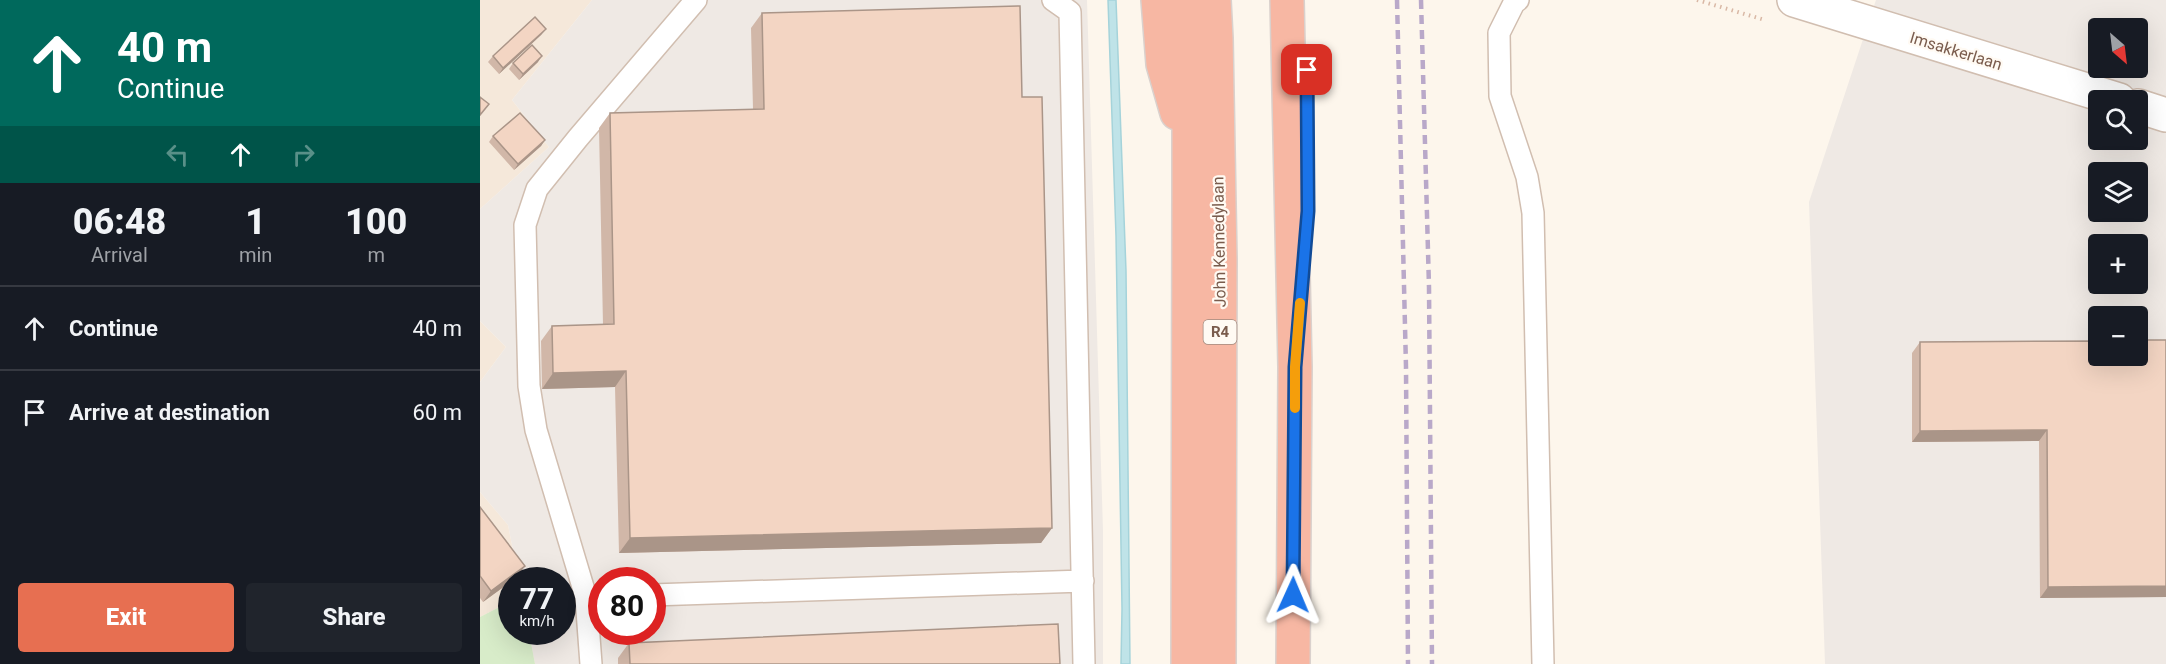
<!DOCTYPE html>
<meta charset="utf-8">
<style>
:root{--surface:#171b24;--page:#20242c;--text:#f1f3f6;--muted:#9ea1a6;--line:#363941;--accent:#e76f51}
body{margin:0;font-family:Roboto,sans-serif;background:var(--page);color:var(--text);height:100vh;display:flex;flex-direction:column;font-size:22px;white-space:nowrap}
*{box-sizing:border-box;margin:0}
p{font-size:20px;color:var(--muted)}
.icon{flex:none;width:33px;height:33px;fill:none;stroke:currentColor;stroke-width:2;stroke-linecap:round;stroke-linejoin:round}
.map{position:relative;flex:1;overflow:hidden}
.side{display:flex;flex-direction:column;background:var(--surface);width:480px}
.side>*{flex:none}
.top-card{background:#00695c;color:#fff;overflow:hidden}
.needle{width:39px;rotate:152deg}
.controls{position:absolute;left:1608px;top:18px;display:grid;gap:12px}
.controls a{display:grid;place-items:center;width:60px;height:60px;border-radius:6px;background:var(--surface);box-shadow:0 6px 24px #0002;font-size:30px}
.speed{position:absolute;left:18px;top:567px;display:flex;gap:12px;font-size:30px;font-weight:700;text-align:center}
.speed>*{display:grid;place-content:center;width:78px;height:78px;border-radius:50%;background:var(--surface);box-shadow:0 6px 24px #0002;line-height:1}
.speed small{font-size:15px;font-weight:400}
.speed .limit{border:9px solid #d22;background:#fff;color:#111}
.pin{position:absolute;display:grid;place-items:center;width:51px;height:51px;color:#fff;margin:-26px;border-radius:12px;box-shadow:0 3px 9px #0006}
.me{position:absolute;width:66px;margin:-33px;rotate:1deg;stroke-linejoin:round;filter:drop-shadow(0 0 4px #0008)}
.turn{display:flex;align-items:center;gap:21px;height:126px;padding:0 18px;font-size:27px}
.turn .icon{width:78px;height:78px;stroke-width:2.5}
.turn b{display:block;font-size:42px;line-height:51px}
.lanes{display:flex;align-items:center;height:57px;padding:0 18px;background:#0003;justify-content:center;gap:30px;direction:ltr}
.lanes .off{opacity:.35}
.eta{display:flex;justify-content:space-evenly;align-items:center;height:102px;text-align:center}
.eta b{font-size:36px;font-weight:800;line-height:42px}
.cta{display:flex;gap:12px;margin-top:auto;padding:12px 18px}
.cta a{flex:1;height:69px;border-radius:6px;background:var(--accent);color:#fff;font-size:24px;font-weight:800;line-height:69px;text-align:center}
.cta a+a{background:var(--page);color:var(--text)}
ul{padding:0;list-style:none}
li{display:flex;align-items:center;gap:18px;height:84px;padding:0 18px;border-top:2px solid var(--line)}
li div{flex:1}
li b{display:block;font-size:22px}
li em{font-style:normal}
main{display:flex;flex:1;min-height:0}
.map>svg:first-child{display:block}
</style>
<main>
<section class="side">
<div class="top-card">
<div class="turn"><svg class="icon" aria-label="ahead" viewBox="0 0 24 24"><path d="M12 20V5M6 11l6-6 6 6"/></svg><div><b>40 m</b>Continue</div></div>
<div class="lanes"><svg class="icon off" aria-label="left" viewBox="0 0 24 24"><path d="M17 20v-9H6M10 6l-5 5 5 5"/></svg><svg class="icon" aria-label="ahead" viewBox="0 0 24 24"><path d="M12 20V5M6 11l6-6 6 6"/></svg><svg class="icon off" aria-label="right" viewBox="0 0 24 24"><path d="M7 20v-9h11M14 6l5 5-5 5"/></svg></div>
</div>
<div class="eta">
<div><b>06:48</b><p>Arrival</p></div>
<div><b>1</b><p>min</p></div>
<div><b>100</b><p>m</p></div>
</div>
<ul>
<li><svg class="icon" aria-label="ahead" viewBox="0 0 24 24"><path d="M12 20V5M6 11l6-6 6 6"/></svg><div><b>Continue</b></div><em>40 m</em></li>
<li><svg class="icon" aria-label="arrive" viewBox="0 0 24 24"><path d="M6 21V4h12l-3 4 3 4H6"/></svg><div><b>Arrive at destination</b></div><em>60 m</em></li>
</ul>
<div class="cta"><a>Exit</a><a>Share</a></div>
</section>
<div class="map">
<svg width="1686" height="664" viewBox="0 0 1686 664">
<rect width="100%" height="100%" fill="#fdf6ec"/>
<path fill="#f5e8da" d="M0,0H112L32,100L69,147L0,209Z
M0,321L26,347L0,382Z
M0,492L28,525L39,580H32L31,601L0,617Z"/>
<path fill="#efe9e4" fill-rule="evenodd" d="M112,0H607L623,531V664H55L49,632H82V580H39L28,525L0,492V382L26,347L0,321V209L69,147L32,100ZM122,580H172V632H122Z
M1396,0H1686V664H1345L1329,202ZM1618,28H1658V68H1618ZM1618,100H1658V140H1618ZM1618,172H1658V212H1618ZM1618,244H1658V284H1618ZM1618,316H1658V356H1618Z"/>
<path fill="#d8ecc9" d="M31,601L32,632H49L55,664H0V617Z"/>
<path fill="#bfe3e8" stroke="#a5d3da" stroke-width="1.5" d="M628,0H636L646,271L650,664H641L642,609L636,236Z"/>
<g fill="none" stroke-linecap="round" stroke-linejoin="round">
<g stroke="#d1beb0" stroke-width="24">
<path id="lane" d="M573,0L590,12L604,664
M1038,0L1034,3L1019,33L1020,96L1047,177L1053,213L1063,664
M172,595L603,581
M111,664L106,597L56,430L49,386L45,225L57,189L98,138L216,0"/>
</g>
<g stroke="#d1beb0" stroke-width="36">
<path id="street" d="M1314,0L1639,100
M1658,106L1686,115"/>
</g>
<g stroke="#dad1cd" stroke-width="36">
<path id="highway" d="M678,0L683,64L697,113
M705,0L709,89V194L708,664
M734,0L736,38L740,259L739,664
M807,0L815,367L813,664"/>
</g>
<path stroke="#d9b8a5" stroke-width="4" stroke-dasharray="1.5 4.5" stroke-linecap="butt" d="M1217,0L1285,20"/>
<use href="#lane" stroke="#fff" stroke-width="21"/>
<use href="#street" stroke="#fff" stroke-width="33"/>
<use href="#highway" stroke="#f7b7a3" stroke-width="33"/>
<path stroke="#b9a8c9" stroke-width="4.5" stroke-dasharray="9 6" stroke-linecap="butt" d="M917,0L926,367L928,664
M941,0L949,287L952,664"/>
</g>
<path fill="#d1b7a8" d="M282,13L542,97L572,528L561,543L139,553L135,387L62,389L61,341L72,326L123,325L119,128L130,113L273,109L271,28Z
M66,29L61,35L19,74L8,62L13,56Z
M58,62L39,80L29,69L33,63Z
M13,136L65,140L61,146L34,170L9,142Z
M1618,341L1686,597L1560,598L1559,441L1432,442V353L1440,342Z
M0,507L37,577L3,602L0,598Z
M149,643L580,664H138V658Z"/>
<path fill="#aa9588" d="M66,29L61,35L19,74L23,68Z
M62,56L58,62L39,80L43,74Z
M65,140L61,146L34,170L38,164Z
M146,371L135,387L62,389L73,373Z
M1567,430L1559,441L1432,442L1440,431Z
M572,528L561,543L139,553L150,538Z
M45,566L37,577L3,602L11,591Z
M1686,586V597L1560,598L1568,587Z"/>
<path fill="#f3d5c3" stroke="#aa9588" stroke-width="1.5" d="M540,6L542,97H562L572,528L150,538L146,371L73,373L72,326L134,324L130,113L284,109L282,13Z
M55,17L66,29L23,68L13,56Z
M52,45L62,56L43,74L33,63Z
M0,97L9,104L0,115Z
M40,113L65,140L38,164L13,136Z
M1658,340H1686V586L1568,587L1567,430L1440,431V342L1618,341V356H1658Z
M0,507L45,566L11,591L0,576Z
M578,624L580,664H150L149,643Z"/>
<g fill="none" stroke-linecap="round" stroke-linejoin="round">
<g stroke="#114b97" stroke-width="15">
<path id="route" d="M813,595L815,367L828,211L827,70"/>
</g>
<use href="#route" stroke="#1a73e8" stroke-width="10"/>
<path stroke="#f59e0b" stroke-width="10" d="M815,408V367L820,303"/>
</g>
<g text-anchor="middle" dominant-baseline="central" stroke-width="4.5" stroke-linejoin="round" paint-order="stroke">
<rect fill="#fffaf3" stroke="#a28b7f" stroke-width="1.5" x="723.5" y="320" width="33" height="24" rx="4.5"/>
<g font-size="15" font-weight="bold" fill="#7a5c4d">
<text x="740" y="332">R4</text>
</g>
<g font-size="16" fill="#7a5c4d" stroke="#fffaf3">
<text transform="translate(1476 51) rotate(17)">Imsakkerlaan</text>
<text transform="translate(739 242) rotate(-91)">John Kennedylaan</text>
</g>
</g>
</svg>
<div class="controls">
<a><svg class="needle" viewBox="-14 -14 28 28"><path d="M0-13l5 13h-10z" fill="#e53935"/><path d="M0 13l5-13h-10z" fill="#9ea1a6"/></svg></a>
<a><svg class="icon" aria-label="search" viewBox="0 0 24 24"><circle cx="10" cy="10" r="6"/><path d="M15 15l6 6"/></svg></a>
<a><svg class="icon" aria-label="layers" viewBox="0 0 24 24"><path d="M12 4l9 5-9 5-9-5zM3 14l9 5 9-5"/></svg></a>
<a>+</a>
<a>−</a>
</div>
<div class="speed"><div>77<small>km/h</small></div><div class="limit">80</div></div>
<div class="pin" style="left:827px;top:70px;background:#d93025"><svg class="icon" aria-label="arrive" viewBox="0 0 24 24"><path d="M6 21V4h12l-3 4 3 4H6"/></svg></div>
<svg class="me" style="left:813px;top:595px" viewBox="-20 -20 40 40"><path d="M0-17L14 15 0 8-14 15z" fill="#1a73e8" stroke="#fff" stroke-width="4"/></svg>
</div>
</main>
